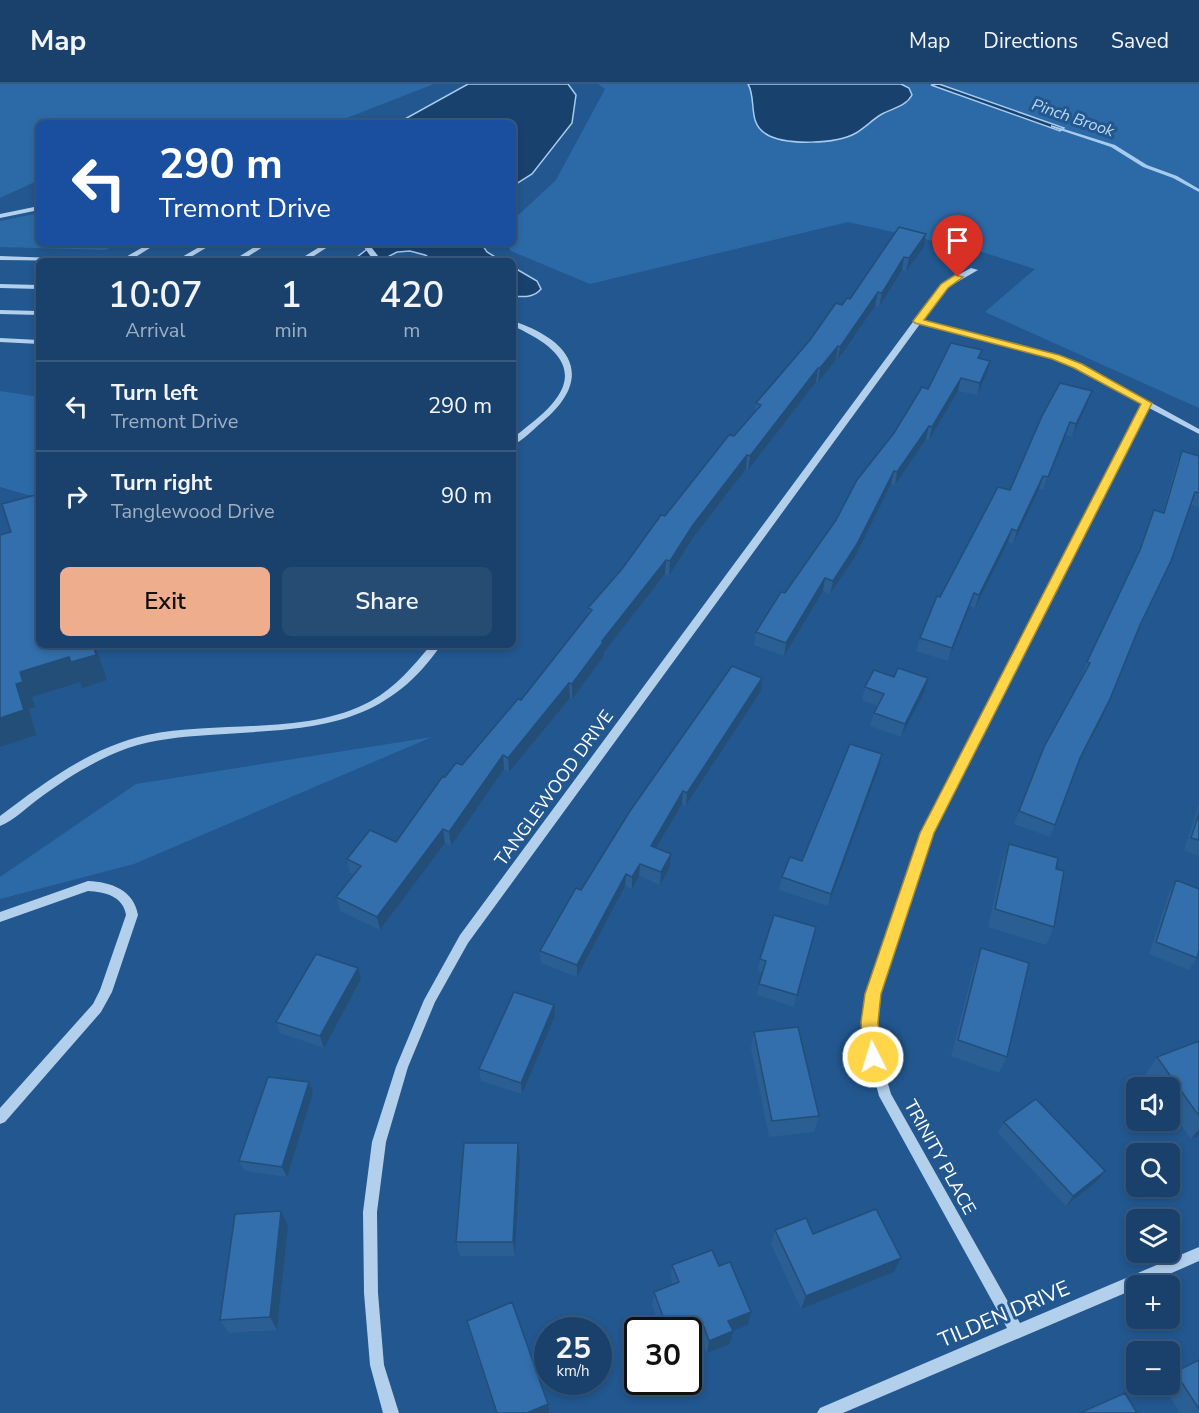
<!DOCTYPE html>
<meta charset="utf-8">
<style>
:root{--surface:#1a416b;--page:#274c73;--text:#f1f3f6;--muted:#9fafc1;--line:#385a7e;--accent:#eead8d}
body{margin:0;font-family:"Nunito Sans",sans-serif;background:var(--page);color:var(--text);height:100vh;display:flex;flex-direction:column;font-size:22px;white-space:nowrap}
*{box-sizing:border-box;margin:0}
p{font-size:20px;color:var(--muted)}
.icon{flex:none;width:33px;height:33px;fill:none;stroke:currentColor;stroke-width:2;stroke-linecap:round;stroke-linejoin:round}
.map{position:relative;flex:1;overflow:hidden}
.drawer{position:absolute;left:36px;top:174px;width:480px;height:390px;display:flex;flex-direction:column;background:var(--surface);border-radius:9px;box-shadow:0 3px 9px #0003,0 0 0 2px var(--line)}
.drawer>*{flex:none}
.top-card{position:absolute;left:36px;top:36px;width:480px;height:126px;border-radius:9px;box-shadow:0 3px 9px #0003,0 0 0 2px var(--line);background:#1a4fa0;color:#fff;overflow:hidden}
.controls{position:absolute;left:1126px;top:993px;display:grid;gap:12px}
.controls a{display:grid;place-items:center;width:54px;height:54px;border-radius:9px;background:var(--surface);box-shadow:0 3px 9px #0003,0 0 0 2px var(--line);font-size:30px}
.speed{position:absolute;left:534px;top:1233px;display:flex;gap:12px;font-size:30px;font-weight:700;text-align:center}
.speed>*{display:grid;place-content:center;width:78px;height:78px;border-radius:50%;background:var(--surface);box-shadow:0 3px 9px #0003,0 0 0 2px var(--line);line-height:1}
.speed small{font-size:15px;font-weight:400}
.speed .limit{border:3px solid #111;border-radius:9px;background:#fff;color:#111}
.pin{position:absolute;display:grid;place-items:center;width:51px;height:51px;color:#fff;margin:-62px -26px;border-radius:50% 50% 50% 0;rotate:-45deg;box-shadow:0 0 6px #0007}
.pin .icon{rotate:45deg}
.me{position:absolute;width:66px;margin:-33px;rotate:355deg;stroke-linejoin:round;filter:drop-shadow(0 0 4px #0008)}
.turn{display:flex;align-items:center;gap:21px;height:126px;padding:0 24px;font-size:27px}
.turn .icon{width:78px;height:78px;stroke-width:2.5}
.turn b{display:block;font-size:42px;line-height:51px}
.eta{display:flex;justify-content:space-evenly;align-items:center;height:102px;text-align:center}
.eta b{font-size:36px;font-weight:600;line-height:42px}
.button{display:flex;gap:12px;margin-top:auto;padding:12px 24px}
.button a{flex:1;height:69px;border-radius:9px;background:var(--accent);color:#111;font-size:24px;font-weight:600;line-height:69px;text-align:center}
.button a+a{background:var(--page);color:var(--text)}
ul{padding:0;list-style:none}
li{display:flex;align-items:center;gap:18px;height:90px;padding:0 24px;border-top:2px solid var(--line)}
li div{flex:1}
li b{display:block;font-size:22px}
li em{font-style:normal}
header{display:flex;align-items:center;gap:36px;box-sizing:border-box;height:84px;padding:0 30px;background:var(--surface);border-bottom:2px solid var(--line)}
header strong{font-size:28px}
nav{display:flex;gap:33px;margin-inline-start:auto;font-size:21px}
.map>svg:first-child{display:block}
</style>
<header>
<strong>Map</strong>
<nav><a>Map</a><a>Directions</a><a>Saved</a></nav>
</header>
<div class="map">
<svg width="1199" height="1329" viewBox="0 0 1199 1329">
<rect width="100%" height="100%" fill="#22578f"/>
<path fill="#2c6aa7" d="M0,0H434L339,37L39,39V96L0,114Z
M598,0H1199V324L985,228L1035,185L979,167L848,138L590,200L511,167L505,159H513V136L556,96L605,5Z
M39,129V159H123L105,166L0,163V137Z
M0,307L39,313V414L0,403Z
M432,653L134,780L0,815V793L136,700Z"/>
<path fill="#18416e" stroke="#a6cbed" stroke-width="1.5" d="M468,0H568L576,11L572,39L532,90L513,102V39H387L405,35Z
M748,0H901L909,4L912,11C906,22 894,24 882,30C873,35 866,43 856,49C837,60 785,62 766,50C747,39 757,15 748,0Z
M939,0L1064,44L1060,47L931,1Z
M375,159H481L487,168L502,177H435L425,171L410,167L397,168L380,177H352Z
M513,183L537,197L541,205C534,214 523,213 513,212Z"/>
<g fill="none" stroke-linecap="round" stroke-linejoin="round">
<path fill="#a6cbed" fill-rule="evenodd" d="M1051,41L1115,61L1147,81L1177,92L1199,105V108L1173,94L1143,83L1111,63L1051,43Z"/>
<path fill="#b2cfec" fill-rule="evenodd" d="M39,122V126L0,134V130Z
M150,159H158L129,177H115L124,174Z
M206,159H214L184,177H175Z
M261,159H269L241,177H232Z
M326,159H334L306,177H297Z
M361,159H368L382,177H374Z
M0,172L81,175L85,177L0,176Z
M971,184L978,186L947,204L923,236L1058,271L1081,280L1199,345V350L1149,324L933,749L879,911C876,946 881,977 891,1010L1020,1239L1199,1163V1177L1142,1202H1137V1204L843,1329H817L820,1324L1007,1244L879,1012L866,962L865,938L867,911L921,749L1142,320L1075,284L1052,275L920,240L468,859L435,918L408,983L386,1058L377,1128L378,1209L384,1281L399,1329H383L370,1281L364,1209L363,1128L372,1058L396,983L424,916L460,851L941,200Z
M0,200L39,201V205L0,204Z
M0,226L39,227V231L0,230Z
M513,237C571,256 596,293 542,338C533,346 523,356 513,361V354C526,343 541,333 552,320C586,281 546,257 513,242Z
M0,254L39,256V260L0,258Z
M431,561H441C381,649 304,644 209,651C182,653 154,655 128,664C95,676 65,695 37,716C26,724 13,737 0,742V732C44,699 91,663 147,651C217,636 308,652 371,617C396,603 413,582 431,561Z
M88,797C111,798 134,806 138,831L112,908L101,928L5,1038L0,1040V1024L93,920L100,906L126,831C123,812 105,808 88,807L0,838V828Z"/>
</g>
<path fill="#2b5f94" d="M899,143L924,163L906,187L902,186L879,223L875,222L837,277L836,276L818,298H816L748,386L746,385L692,455L669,492L665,490L604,568V572L572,615L570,614L509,688L504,685L451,762L445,759L380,846L340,827L336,813L354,790L350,789L347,775L396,758L445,693L462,681L521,616L588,531V524L622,485L665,432L755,327L756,319L842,221L850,215Z
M980,274L987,289L977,311L958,307L929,356L926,355L895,401L891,400L855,473L830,510L823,507L784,572L754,561L756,548L785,509L928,305Z
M1092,307L1087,320L1072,353L1066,351L1043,406L1039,405L1013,460L1008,458L975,524L970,522L948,577L916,567L920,554L940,513L1010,406Z
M1182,367L1199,372V423L1190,421L1171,477L1137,550L1105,628L1077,682L1050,753L1014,740L1044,663L1083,591H1082L1087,578L1137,471L1154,426L1163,428L1176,380Z
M894,593L928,594L925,607L901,653L870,642L874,629L877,622L862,616L865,603Z
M762,594L761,607L686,721L682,720L656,764L671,770L670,783L660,801L639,792L632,805L625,802L577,893L541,879L540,867L581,806Z
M879,683L828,822L779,806L782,793L802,777Z
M1199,719V772L1184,766Z
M1009,760L1056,785L1054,843L1046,861L988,843L1002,779Z
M1176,796L1197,874L1189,886L1149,870L1169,809Z
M813,855L794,923L757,911L762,888L758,887L760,875Z
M981,864L1007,973L999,989L951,972L974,882Z
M358,884L361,895L324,964L280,949L276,938Z
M555,932L522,1010L481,997L479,985Z
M754,948L819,1032L814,1048L769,1053L751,964Z
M1199,957V1052L1191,1055L1170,1025V1004H1155L1146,990L1157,973Z
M309,998L313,1009L287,1093L245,1087L239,1077Z
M1004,1038L1097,1097L1066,1122L998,1049Z
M520,1074L515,1172H460L456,1158Z
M281,1127L288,1142L277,1246L229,1249L220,1236Z
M775,1146L813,1150L901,1174L894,1188L801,1225L771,1160Z
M672,1181L719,1182L748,1241L732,1247L730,1260L707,1269L701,1255L688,1246H662L652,1222L654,1208L673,1201L671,1195Z
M467,1237L549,1329H496L470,1250Z
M1199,1276V1329H1180L1162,1300H1170V1293L1175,1288Z"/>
<path fill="#234e78" d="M926,150L924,163L906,187L909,174Z
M904,173L902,186L879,223L882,209Z
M878,208L875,222L837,277L840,263Z
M838,262L836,276L818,298L820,284Z
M990,277L987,289L977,311L980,299Z
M818,284L816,298L748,386L750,372Z
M961,294L958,307L929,356L932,343Z
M1092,307L1087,320L1072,353L1076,340Z
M1070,338L1066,351L1043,406L1048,393Z
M929,342L926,355L895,401L897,388Z
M747,371L746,385L692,455L669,492L670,477L693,441Z
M894,387L891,400L855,473L830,510L833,497Z
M1043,392L1039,405L1013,460L1017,447Z
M1012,445L1008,458L975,524L979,511Z
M666,476L665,490L604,568V572L572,615V600L602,557Z
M825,494L823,507L784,572L786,559Z
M974,509L970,522L948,577L952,564Z
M93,561H95L107,596L82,604L80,598L32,613L35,623L29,625L36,651L0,663V634L16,600L20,588Z
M762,594L761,607L686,721L687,709Z
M928,594L925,607L901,653L905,640Z
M569,599L570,614L509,688L508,674Z
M1110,615L1105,628L1074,687L1080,674Z
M882,670L879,683L828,822L831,810Z
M503,671L504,685L451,762L449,748Z
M683,707L682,720L650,774L651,762Z
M443,745L445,759L380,846L377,833Z
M671,770L670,783L660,801L661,788Z
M640,780L639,792L632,805V793Z
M626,790L625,802L577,893V881Z
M816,843L813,855L794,923L797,911Z
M358,884L361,895L324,964L320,952Z
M554,921L555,932L522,1010L521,999Z
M309,998L313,1009L287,1093L282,1083Z
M1199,1045V1052L1191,1055Z
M518,1059L520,1074L515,1172L513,1158Z
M1105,1087L1097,1097L1066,1122L1073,1112Z
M281,1127L288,1142L277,1246L270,1233Z
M901,1174L894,1188L801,1225L806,1212Z
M751,1228L748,1241L725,1250L728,1237Z
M704,1243L701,1255L688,1260V1248Z
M733,1247L730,1260L707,1269L709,1257Z
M548,1320L549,1329H527Z"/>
<path fill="#326fac" stroke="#234e78" stroke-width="1.5" d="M899,143L926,150L909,174L904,173L882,209L878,208L840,263L838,262L820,284H818L750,372L747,371L693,441L670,477L666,476L602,557H604L572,600L569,599L508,674L503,671L449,748L443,745L377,833L336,813L361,782L347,775L370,746L396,758L443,692L445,693L456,679L462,681L518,615L521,616L592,526L588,524L622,485L661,431L665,432L729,351L734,352L761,321L756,319L810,256L836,219L842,221L847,214L850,215Z
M951,259L982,266L978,274L990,277L980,299L961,294L932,343L929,342L897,388L894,387L857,460L833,497L825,494L786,559L756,548L781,508L785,509L836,436L857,396L894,349L922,303L928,305Z
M1060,299L1092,307L1076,340L1070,338L1048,393L1043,392L1017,447L1012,445L979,511L974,509L952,564L920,554L937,512L940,513L998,403L1010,406L1042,332Z
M1182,367L1199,372V409L1195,408L1171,477L1140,541L1110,615L1080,674L1055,741L1019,727L1044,663L1090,579L1087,578L1140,466L1154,426L1164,429Z
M39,410V561H93L96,571L71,578L69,573L20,588L23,598L16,600L24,626L0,634V451L11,448L2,420Z
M732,582L762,594L687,709L683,707L651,762L671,770L661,788L640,780L632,793L626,790L577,881L540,867L576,804L581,806L630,727Z
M898,584L928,594L905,640L874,629L884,610L865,603L874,586L894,593Z
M850,660L882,670L831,810L782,793L790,773L802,777Z
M1199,729V756L1191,754Z
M1009,760L1058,774L1056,785L1064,787L1054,843L995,825Z
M1176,796L1199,805V866L1197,874L1156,858Z
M774,831L816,843L797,911L759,900L766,877L760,875Z
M981,864L1029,879L1007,973L958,956Z
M316,870L358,884L320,952L276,938Z
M514,908L554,921L521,999L479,985Z
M798,943L819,1032L772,1037L754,948Z
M1199,957V1032L1157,973Z
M268,993L309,998L282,1083L239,1077Z
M1036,1015L1105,1087L1073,1112L1004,1038Z
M464,1059H518L513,1158H456Z
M876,1125L901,1174L806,1212L775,1146L806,1134L813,1150Z
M281,1127L270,1233L220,1236L235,1130Z
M712,1166L719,1182L730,1178L751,1228L728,1237L733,1247L709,1257L704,1243L688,1248V1246H668L654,1208L679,1198L672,1181Z
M512,1218L548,1320L527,1329H497L467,1237Z
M1199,1276V1325L1175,1288Z
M1125,1309L1137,1329H1080Z"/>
<path fill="#ffd54a" stroke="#a68a30" stroke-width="1.5" d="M955,191L963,193L948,204L924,236L1059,271L1082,280L1152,319L934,749L881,910L878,938L881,973L878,978L873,981L867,978L864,973L861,938L865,910L920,749L1141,320L1074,284L1052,275L915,239L913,237L941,200Z"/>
<g text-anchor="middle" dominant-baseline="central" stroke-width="6" stroke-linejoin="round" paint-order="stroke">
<g font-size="16" font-style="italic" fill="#bed9f3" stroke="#22578f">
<text transform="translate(1073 34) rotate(19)">Pinch Brook</text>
</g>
<g font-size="18" fill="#fff" stroke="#22578f">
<text transform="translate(554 704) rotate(-54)">TANGLEWOOD DRIVE</text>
<text transform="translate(940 1073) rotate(61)">TRINITY PLACE</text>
</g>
<g font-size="21" fill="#fff" stroke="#22578f">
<text transform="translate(1004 1230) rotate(-23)">TILDEN DRIVE</text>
</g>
</g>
</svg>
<div class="controls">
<a><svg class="icon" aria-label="sound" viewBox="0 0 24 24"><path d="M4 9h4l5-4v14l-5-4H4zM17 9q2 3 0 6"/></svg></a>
<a><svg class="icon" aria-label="search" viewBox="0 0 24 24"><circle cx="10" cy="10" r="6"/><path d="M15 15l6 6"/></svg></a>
<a><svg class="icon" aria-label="layers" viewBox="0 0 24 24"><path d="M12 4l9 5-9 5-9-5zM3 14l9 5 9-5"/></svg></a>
<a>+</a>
<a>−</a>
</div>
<div class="speed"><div>25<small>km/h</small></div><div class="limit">30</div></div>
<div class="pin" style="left:958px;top:193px;background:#d93025"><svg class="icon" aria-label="arrive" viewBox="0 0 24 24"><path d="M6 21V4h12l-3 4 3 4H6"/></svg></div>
<svg class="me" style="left:873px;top:973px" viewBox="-20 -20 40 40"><circle r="17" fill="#ffd54a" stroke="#fff" stroke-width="3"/><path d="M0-11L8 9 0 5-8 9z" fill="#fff"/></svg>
<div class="top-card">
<div class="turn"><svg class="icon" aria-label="left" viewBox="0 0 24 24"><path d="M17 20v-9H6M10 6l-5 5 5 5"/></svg><div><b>290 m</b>Tremont Drive</div></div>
</div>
<section class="drawer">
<div class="eta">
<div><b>10:07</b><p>Arrival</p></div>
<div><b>1</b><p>min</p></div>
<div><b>420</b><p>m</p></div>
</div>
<ul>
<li><svg class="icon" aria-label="left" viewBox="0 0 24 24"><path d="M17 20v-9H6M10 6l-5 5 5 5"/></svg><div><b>Turn left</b><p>Tremont Drive</p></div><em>290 m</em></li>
<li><svg class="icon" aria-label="right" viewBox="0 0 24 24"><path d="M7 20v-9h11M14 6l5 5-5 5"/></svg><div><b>Turn right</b><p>Tanglewood Drive</p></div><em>90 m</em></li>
</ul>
<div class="button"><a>Exit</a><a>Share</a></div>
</section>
</div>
